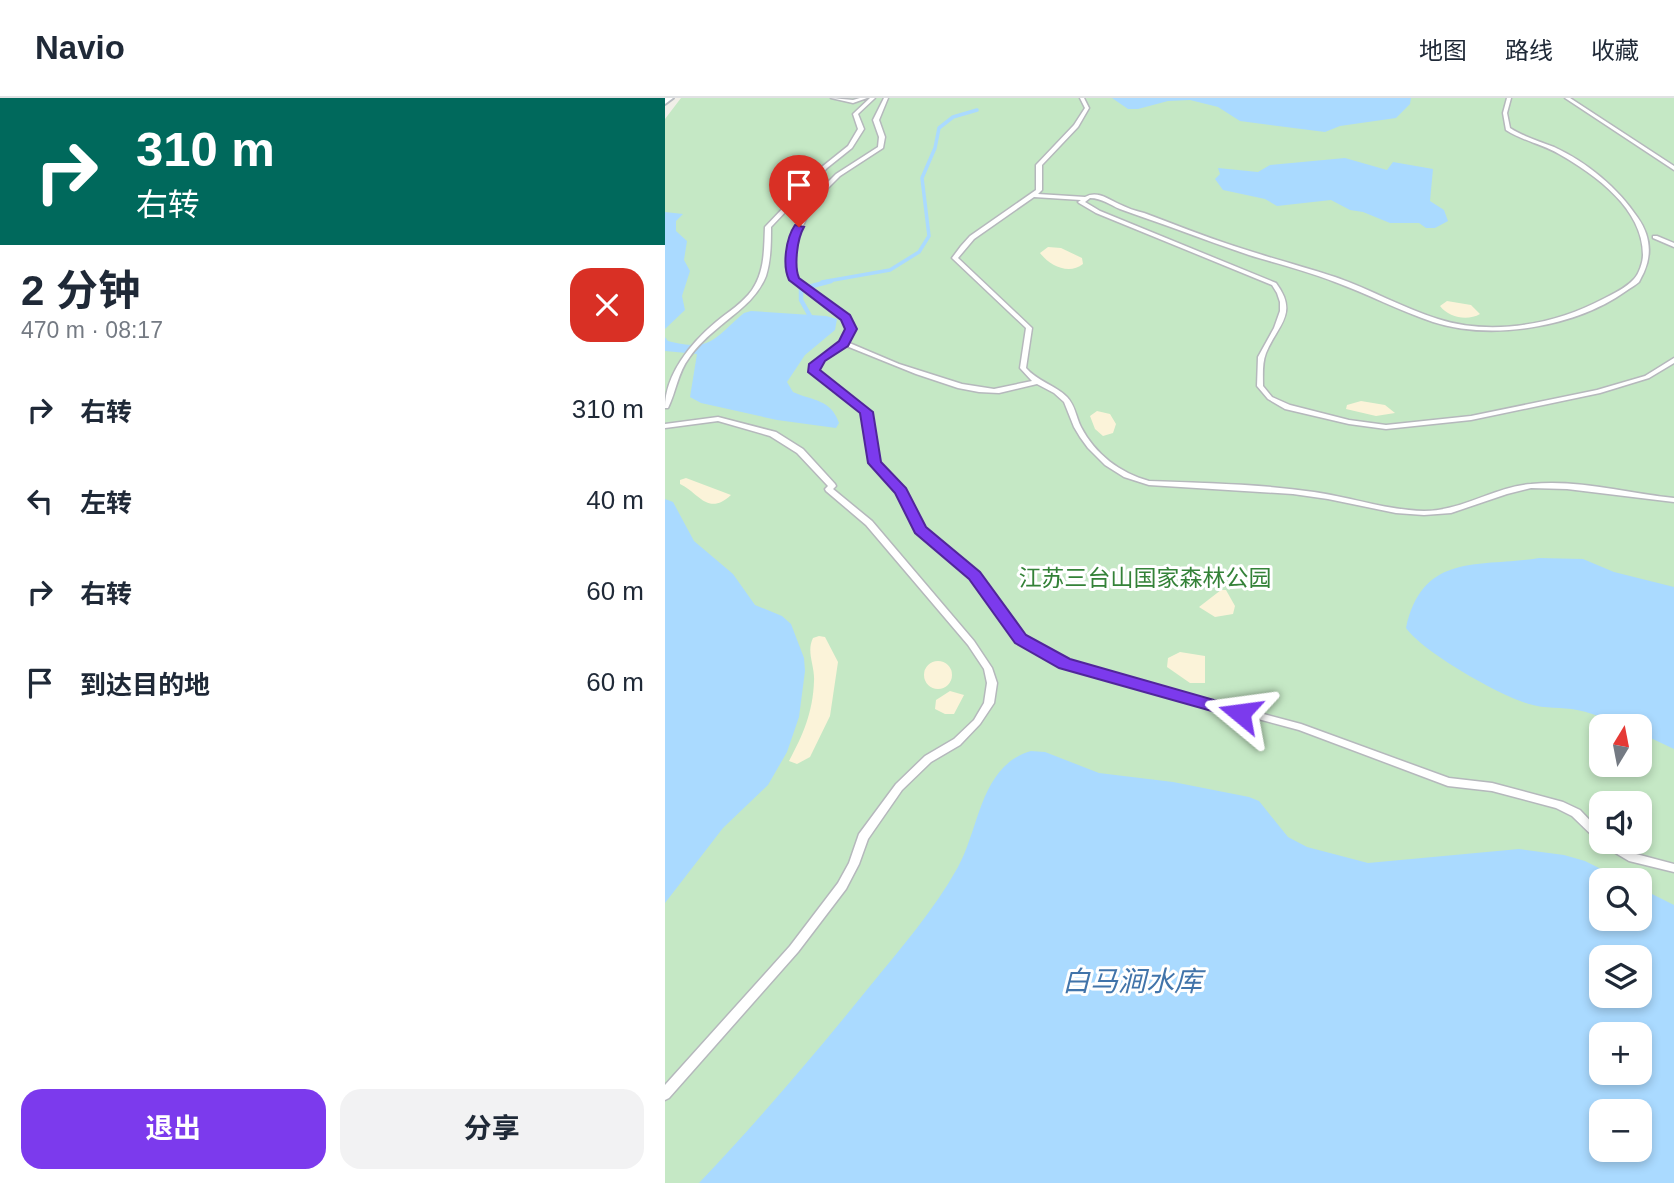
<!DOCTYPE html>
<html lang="zh">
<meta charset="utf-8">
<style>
:root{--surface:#fff;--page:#f2f2f3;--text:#1f2937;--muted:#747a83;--line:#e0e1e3;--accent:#7c3aed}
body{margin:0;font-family:Helvetica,"Noto Sans SC",sans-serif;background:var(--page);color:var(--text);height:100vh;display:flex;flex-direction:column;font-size:26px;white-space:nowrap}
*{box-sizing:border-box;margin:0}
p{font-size:23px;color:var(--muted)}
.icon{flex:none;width:38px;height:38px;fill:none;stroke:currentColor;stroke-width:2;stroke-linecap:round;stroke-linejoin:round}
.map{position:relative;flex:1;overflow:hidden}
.drawer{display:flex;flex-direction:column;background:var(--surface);width:665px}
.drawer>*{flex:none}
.banner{background:#00695c;color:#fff;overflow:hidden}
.needle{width:46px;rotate:10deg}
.fabs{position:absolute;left:924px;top:616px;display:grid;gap:14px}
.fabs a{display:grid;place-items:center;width:63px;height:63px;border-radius:14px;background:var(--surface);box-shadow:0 4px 10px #0003;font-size:35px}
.pin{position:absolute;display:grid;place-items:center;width:60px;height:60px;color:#fff;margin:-72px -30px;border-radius:50% 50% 50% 0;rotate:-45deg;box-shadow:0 0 7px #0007}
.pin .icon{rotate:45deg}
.me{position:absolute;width:77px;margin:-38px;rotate:286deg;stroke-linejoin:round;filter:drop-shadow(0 0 5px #0008)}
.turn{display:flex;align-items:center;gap:24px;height:147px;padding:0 21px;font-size:32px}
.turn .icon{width:91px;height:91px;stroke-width:2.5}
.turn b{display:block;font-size:49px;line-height:60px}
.round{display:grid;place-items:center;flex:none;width:74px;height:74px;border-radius:21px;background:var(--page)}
.headline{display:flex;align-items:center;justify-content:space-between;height:119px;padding:0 21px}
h1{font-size:42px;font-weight:700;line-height:52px}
.cta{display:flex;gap:14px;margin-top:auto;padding:14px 21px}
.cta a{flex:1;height:80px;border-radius:21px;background:var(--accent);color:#fff;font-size:28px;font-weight:700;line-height:80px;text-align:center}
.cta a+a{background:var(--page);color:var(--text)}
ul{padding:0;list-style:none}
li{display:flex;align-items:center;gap:21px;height:91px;padding:0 21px}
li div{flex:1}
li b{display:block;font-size:26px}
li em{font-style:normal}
header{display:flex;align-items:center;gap:42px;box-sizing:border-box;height:98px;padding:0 35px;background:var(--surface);border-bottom:2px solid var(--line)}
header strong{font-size:33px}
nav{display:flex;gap:38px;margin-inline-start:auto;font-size:24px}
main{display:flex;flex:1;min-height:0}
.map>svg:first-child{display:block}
</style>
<header>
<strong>Navio</strong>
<nav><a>地图</a><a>路线</a><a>收藏</a></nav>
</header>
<main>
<section class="drawer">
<div class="banner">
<div class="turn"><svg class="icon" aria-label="right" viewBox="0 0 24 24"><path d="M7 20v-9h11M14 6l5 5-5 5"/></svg><div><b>310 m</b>右转</div></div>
</div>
<div class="headline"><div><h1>2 分钟</h1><p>470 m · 08:17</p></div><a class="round" style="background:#d93025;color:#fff"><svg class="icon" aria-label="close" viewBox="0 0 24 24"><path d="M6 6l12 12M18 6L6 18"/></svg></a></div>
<ul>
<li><svg class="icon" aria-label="right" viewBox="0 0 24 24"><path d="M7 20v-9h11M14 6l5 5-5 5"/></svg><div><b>右转</b></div><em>310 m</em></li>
<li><svg class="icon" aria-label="left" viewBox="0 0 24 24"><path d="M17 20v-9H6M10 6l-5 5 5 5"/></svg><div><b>左转</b></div><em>40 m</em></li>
<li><svg class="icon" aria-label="right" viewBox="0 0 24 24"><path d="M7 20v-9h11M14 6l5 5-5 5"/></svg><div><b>右转</b></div><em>60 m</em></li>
<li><svg class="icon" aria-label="arrive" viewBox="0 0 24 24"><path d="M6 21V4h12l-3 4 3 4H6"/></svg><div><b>到达目的地</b></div><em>60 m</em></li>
</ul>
<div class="cta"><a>退出</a><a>分享</a></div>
</section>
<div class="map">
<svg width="1009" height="1085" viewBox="0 0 1009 1085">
<rect width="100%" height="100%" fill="#f1efe8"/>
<path fill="#c5e8c5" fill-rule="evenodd" d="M16,0H1009V1085H0V21ZM936,628H975V667H936ZM936,705H975V744H936ZM936,782H975V821H936ZM936,859H975V898H936ZM936,936H975V975H936ZM936,1013H975V1052H936Z"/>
<path fill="#fbf3d9" d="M383,149L396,150L417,160L418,166C404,177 385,168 375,155Z
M782,203L806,207L815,216C803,223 784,220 775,208Z
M696,303L720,307L730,315L711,318L681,311L682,307Z
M432,313L445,316L451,326L448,335L438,338L430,331L425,318Z
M21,380L66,397C43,419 33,394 15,386V382Z
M556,492H561L570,508L568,516L550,519L534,509Z
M154,538L160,539L173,564L165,618L145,659L132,666L124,663C138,637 148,614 149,583C150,568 141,554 148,540Z
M515,554L540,558V585H525L502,569L503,560Z
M259 577a14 14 0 1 1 28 0a14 14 0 1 1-28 0Z
M285,593L299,597L289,616H280L270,611L271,602Z"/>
<path fill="#aadaff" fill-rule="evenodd" d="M447,0H746L745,6L731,20L675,28L660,34L575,23L553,9L525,2L503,3L473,11H463Z
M680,60L722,72L728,64L768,71L765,103L779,112L783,123L770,130H761L754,125H725L698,114L685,112L666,102L612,108L600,101L558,92L550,81L555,76L553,70L593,74L605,67Z
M0,114L18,116L11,123V133L22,143L19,162L25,173L17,198L20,212L0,231Z
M86,213L161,218L172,221L170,232L140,257L122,284L128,294C148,303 166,301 174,325L171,330L112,322L36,305L25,299L32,256L0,253V239L3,243C47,254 48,241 79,215Z
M0,401L8,404L29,443L68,476L90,507L117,518L126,526L139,560L140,573L134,619L122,654L103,687L58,730L0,805Z
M874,460L918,461L949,474L1009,489V651L975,635V628C952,628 934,616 912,612C897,609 880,611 864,606C835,598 758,554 741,530C758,453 815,470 874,460Z
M366,653L380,654L434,675L508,684L584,699L594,703L623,739L642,749L703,765L854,751L899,757L920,763L958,782H936V821H975V790L1009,807V1085H34C94,1022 150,956 205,888C236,850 269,812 293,769C315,729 315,668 366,653ZM975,859V898H936V859ZM975,936V975H936V936ZM975,1013V1052H936V1013Z"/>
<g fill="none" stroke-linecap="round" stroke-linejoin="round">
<path stroke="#aadaff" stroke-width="3.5" d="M157,184L225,172L254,154L264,138L257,80L270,50L274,30L288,19L312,12"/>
<path stroke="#aadaff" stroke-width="4.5" d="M145,218L136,202V191L166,183"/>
<g stroke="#b5b8bc" stroke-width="3">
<path id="lane" d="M166,0L188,2L195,0H202L188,5Z
M205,0H210L193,16L199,31L187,50L162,70L106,129C106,145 106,162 101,178C92,201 72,214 54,229C43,238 32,248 24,260C13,274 11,294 3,310H0C0,276 26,245 51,224C63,214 78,205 87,192C100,173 99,151 100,129L158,68L183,48L193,31L188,16Z
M219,0H223L214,22L220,39L218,50L175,78L155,98L142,119L136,132L129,158L130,170L133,181L183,219L189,231L182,244L234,266L297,286L329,291L367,283L355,270L361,230L287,160L296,148L305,138L371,92V67L409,27L420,10L415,0H419L424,10L413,29L377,67V92L373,96L420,99C432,92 443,101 454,106C462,110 470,113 479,115C509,126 538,138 569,148C602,159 636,168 670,179C705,191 738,210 773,221C826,238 889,227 938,201C948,196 961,190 969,181C974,176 978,164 978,157C978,111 931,77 894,56C877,46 858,43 841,32L838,15L842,0H846L842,15L845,30C859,39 874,43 889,49C922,64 953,90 973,120C985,137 987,156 979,174C978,176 975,182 974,184C971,187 965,190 961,193C911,229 827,243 768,224C735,213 703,196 670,184C642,173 613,166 584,157C561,149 538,141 514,132C495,125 474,118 455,111C445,107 437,100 425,100L420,104L435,113L611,185C634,216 613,226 601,255C597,265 598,277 598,288L607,299L625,307L684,322L721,327L806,318L932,292L980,278L1009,260V265L984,280L935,295L806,322L721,331L684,326L620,311L603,301L592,288L593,259L609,230L615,213V204L612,195L607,187L431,115L414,105L413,104L416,102L369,99L309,141L293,160L367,230L361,270C372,283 390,287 402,299C410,307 411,319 416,329C430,356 455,375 484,383C539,385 594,386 649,394C685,399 721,412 759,413C797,413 829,389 866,386C913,381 962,395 1009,400V404L902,391L866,390L842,396L786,415L759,417L731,415L663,401L628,396L484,387L459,379L440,367L423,350L415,339L409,329L399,304L389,295L372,286L334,295L314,294L293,290L251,276L179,247L151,268L152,273L204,312L214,364L239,391L259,431L313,475L358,539L403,564L636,626L784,680L827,685L898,704L915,712L936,734V744H949L971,756L1009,766V774L964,763L937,747L907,718L891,710L827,693L783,688L634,632L397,568L352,543L307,479L253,434L233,394L206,365L198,315L146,274V267C158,254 177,248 183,231L178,221L128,183L123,170V158L130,132L136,119L151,96L171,76L213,49L214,39L208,22Z
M900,0H905L1009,68V72Z
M988,138H992L1009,145V149L988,140Z
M53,319L111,334L138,351L170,386L171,388L168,391L207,423L309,543L327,570L332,585L329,605L315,626L295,647L266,664L237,692L203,741L194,766L181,791L133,854L4,1000L0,1002V987L125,848L173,785L184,765L194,736L231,686L260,658L289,641L309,622L319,605L322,585L319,571L303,547L201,427L161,393L160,391L163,388L132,355L105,338L53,323L0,330V326Z"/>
</g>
<g stroke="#b6babf" stroke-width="4">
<path id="secondary" d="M0,0H8L0,6Z"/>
</g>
<use href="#lane" fill="#fff" fill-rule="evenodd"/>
<use href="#secondary" fill="#fff" fill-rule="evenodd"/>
</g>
<path fill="#7c3aed" stroke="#51269a" stroke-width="2" d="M130,127L139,129C132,141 129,168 134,180L185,217L192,231L183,248L160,263L155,272L208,314L216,364L241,390L261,429L315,474L361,537L405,561L581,611L584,615L581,619L575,621L394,570L350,545L304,481L250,435L230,395L203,365L195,315L143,274L144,266L174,243L180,231L176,222L124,182C117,167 121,140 130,127Z"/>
<g text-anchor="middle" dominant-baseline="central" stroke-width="6" stroke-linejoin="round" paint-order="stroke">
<g font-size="23" fill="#348238" stroke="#fff">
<text x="480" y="480">江苏三台山国家森林公园</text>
</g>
<g font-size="28" font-style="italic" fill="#4174aa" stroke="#fff">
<text x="467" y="883">白马涧水库</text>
</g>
</g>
</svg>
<div class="fabs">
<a><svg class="needle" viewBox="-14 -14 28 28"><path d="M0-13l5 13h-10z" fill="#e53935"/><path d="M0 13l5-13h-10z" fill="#747a83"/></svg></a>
<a><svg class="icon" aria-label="sound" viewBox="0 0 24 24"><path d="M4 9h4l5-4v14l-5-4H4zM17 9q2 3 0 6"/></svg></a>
<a><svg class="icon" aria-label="search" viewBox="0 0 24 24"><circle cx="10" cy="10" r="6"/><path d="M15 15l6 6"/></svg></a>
<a><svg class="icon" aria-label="layers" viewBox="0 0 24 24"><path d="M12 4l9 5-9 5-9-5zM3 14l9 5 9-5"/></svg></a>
<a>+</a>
<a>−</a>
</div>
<div class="pin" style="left:134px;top:129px;background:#d93025"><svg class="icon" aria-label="arrive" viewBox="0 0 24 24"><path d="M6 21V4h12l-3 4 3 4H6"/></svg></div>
<svg class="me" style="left:575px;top:615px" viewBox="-20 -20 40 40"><path d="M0-17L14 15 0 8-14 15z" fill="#7c3aed" stroke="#fff" stroke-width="4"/></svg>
</div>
</main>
